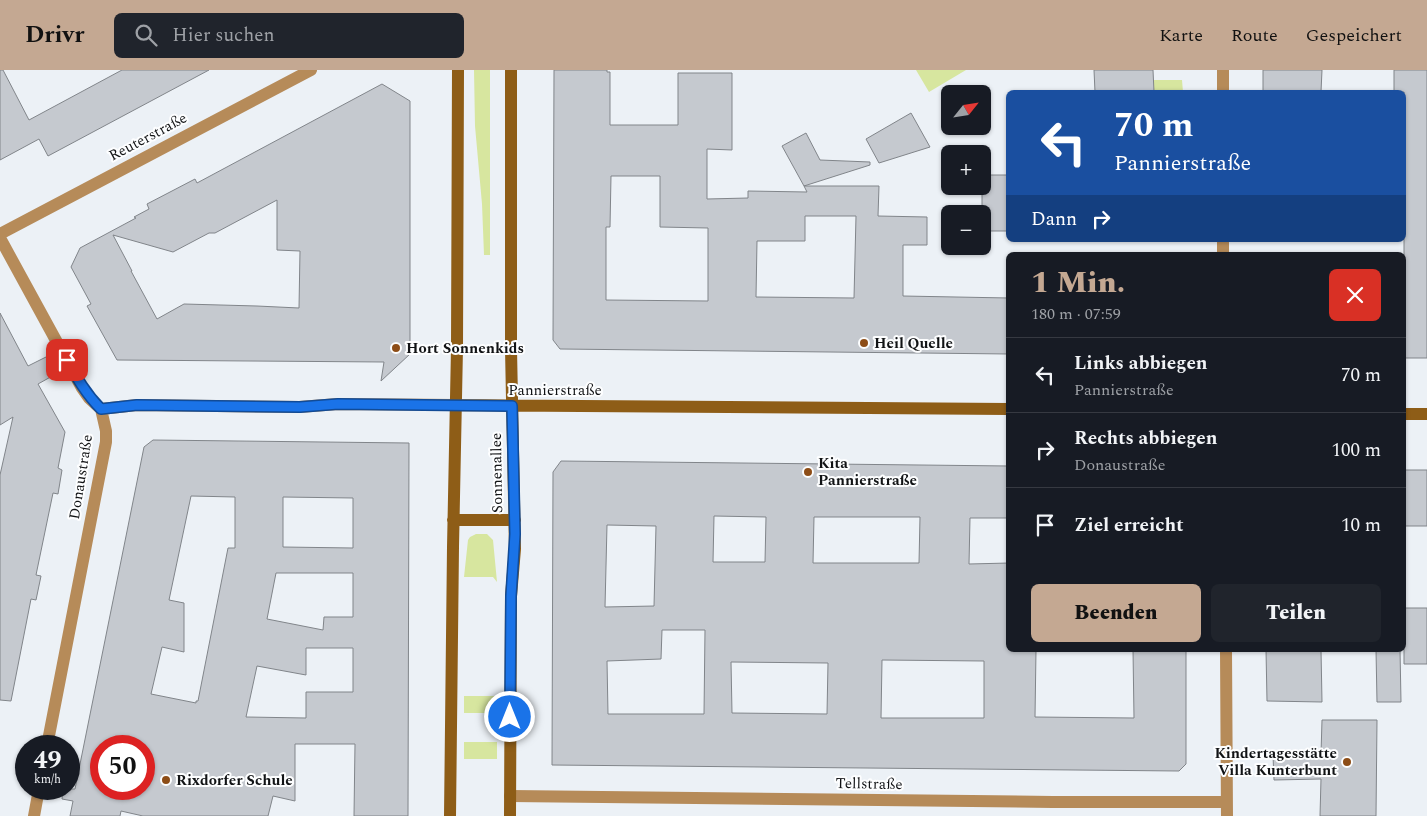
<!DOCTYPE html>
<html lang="de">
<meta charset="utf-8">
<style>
:root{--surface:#171b24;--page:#20242c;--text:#f1f3f6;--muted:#9ea1a6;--line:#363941;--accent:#c4a892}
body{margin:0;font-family:Spectral,serif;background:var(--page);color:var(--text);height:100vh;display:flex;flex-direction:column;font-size:19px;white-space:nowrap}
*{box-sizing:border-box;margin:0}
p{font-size:16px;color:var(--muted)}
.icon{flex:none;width:28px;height:28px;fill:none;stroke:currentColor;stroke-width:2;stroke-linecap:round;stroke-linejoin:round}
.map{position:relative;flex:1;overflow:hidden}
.side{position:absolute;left:1006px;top:182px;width:400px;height:400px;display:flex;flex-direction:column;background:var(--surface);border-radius:8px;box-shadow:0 1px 4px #0004}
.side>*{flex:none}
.top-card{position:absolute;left:1006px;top:20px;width:400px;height:152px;border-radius:8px;box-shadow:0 1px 4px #0004;background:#1a4fa0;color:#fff;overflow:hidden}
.needle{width:32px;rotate:60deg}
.fabs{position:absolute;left:941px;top:15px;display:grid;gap:10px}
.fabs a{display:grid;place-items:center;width:50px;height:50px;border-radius:8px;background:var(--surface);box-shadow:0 1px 4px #0004;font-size:25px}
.speed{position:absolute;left:15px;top:665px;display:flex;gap:10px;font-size:25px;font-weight:700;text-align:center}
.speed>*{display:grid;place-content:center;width:65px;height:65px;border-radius:50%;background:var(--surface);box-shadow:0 1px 4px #0004;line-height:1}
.speed small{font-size:12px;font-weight:400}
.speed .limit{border:8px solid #d22;background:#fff;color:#111}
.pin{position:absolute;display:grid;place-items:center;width:42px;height:42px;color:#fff;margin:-21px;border-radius:10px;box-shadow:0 2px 8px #0006}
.me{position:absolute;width:55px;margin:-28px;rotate:0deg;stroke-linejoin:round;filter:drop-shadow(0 0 4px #0008)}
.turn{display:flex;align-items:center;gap:18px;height:105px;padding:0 25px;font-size:22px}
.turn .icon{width:65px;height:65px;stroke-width:2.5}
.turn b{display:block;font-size:35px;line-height:42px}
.then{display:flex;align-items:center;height:48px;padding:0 25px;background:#0003;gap:10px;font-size:19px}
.round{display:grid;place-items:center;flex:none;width:52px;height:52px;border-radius:8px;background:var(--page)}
.headline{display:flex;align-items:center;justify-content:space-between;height:85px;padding:0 25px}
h1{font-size:30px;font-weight:800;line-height:38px;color:var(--accent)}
.primary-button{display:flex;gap:10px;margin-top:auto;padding:10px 25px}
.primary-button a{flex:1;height:58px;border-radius:8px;background:var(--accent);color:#111;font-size:20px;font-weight:800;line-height:58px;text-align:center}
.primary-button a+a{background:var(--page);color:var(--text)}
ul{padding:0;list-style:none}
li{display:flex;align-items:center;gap:15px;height:75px;padding:0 25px;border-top:1px solid var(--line)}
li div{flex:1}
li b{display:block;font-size:19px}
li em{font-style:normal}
header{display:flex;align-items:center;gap:30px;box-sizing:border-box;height:70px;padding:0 25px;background:var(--accent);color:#111}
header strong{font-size:24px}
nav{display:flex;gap:28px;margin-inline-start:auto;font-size:18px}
.search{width:350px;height:45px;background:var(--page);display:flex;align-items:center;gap:12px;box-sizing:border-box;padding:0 18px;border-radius:8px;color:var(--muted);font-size:19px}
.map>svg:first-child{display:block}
</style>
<header>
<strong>Drivr</strong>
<div class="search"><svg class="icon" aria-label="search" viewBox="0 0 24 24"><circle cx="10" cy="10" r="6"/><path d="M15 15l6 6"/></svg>Hier suchen</div>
<nav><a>Karte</a><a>Route</a><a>Gespeichert</a></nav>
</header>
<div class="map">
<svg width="1427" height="746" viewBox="0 0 1427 746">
<rect width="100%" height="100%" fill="#ecf1f6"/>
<path fill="#d7e69f" d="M474,0H490V185H484L482,134L475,56Z
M916,0H966L929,22Z
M1153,10H1182L1183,22H1154Z
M476,464H487L493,470L497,512L493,507H464L468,470L470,467Z
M464,626H497V643H464Z
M464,672H497V689H464Z"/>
<path fill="#c5c9cf" stroke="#81858a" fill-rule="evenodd" d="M0,0H3L29,50L122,0H209L48,86L39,69L0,90Z
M554,0H607V2H610V55H678V3H732V80L707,79V129L748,128V121L807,122L804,116H879L878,146L927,147V175H903V226L1009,228V284L560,279L553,270ZM611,106H660V157L708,158V231L606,230V157H610ZM805,146H856L854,228L756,227L757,171H805Z
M1094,0H1153L1154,22H1095Z
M1263,0H1322L1321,22H1263Z
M1394,0H1427V288H1404V22H1394Z
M382,14L410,31V284L381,311L384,292L117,290L87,236L91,234L71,197L80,178L136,148L134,147L149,139L147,134L195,109L197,113ZM277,130V180L300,181L299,238L257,236L184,234L157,249L131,201H132L113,165L173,182L209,163H215Z
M911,43L930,77L879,93L866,69Z
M806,63L820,90L870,92V95L804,116L782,76Z
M982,105H1009V161H982Z
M0,243L28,296L54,283L63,300L38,314L65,362L58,398L62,400L58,424L53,423L36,505L41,506L36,530L31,529L11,631L0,630V405L13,347L0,355Z
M153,370L409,373L408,746H354L355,674H295V731L273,726L268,746H143L121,741L120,746H70L73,731L62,729L63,719H75L144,377ZM191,426L235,427V478H228L198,631H196V633L151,624L162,577L184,582V533L169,530ZM283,427L353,428V478L283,477ZM276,503H353V547H324L323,560L267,549ZM306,578H353V622H306V648L246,647L257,596L306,605ZM101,676H144V719H101Z
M561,391L1009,396V448H970L969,494L1009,493V580H1036L1035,647L1134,648L1133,580H1186V694L1179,701L552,695L553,402ZM714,446L766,447L765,492H713ZM814,447H920L919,493H813ZM607,455L656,456L654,536L605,537ZM662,560H705L704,644H608L607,591L661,589ZM882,590L984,591V648H881ZM731,592L828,593L827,644L732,643Z
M1404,400H1427V456H1404Z
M1404,538H1427V594H1404Z
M1266,580H1321L1322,632L1267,631Z
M1376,580H1400L1401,632H1377Z
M1322,650H1377L1376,746H1320L1321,709L1274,710L1273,685L1321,684Z"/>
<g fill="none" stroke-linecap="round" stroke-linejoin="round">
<path stroke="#b68b59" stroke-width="12" d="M1223,0V22
M0,164L311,0
M0,168L82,318L89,328L101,339L106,361V372L47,676
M1223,170V185
M101,339L137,335L299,337L338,334L456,335
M1226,580L1227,746
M510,726L1053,732H1226
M34,746L39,719"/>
<path stroke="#8e5d17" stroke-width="12" d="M456,335L1009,339
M1404,344H1427
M453,450H515
M450,746L453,477L457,278L458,0
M510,746L511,526L515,479L511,279V0"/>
</g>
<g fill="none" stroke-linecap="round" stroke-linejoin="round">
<g stroke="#114b97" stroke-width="12">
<path id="route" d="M67,290C77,308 86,324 101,339L137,335L300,337L338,334L512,336L515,464L511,526L510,647"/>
</g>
<use href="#route" stroke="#1a73e8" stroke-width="9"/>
</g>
<g fill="#8d4d17" stroke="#fdfeff" stroke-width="2">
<circle cx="864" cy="273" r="5"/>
<circle cx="396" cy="278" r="5"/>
<circle cx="808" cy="402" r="5"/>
<circle cx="1347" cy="692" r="5"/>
<circle cx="166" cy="710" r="5"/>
</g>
<g text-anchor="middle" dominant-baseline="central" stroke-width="4" stroke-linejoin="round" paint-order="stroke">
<g font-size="15" fill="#111315" stroke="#fdfeff">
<text transform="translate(148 67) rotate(-28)">Reuterstraße</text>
<text x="555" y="320">Pannierstraße</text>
<text transform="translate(497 403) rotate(-91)">Sonnenallee</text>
<text transform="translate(81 407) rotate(-81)">Donaustraße</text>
<text transform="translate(869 714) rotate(1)">Tellstraße</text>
</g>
<g font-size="15" font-weight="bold" fill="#111315" stroke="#fdfeff" text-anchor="start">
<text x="874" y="273">Heil Quelle</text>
<text x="406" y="278">Hort Sonnenkids</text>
<text x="818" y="393">Kita<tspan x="818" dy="17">Pannierstraße</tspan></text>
<text x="1337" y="683" text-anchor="end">Kindertagesstätte<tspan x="1337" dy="17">Villa Kunterbunt</tspan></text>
<text x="176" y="710">Rixdorfer Schule</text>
</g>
</g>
</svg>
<div class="fabs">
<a><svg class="needle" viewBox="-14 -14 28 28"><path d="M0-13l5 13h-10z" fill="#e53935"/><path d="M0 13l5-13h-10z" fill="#9ea1a6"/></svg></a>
<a>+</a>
<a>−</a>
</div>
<div class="speed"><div>49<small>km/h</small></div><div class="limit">50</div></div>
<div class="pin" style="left:67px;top:290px;background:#d93025"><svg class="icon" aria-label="arrive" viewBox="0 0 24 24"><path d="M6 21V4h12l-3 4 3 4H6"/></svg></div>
<svg class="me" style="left:510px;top:647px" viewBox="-20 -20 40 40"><circle r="17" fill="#1a73e8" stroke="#fff" stroke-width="3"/><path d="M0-11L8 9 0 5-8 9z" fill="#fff"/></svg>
<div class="top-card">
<div class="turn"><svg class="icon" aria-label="left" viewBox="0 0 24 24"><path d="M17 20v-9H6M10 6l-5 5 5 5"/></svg><div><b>70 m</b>Pannierstraße</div></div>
<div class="then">Dann<svg class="icon" aria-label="right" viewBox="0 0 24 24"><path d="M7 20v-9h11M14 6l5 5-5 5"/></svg></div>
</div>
<section class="side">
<div class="headline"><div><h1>1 Min.</h1><p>180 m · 07:59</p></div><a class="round" style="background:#d93025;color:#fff"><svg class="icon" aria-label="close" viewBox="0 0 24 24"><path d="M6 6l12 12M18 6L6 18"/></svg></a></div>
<ul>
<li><svg class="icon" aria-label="left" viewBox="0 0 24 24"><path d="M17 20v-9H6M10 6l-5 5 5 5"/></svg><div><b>Links abbiegen</b><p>Pannierstraße</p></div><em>70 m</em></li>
<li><svg class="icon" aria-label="right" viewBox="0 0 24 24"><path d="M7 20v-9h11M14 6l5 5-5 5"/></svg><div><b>Rechts abbiegen</b><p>Donaustraße</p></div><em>100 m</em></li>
<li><svg class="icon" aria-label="arrive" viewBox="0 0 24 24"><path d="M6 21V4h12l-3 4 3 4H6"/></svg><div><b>Ziel erreicht</b></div><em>10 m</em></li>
</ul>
<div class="primary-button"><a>Beenden</a><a>Teilen</a></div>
</section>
</div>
